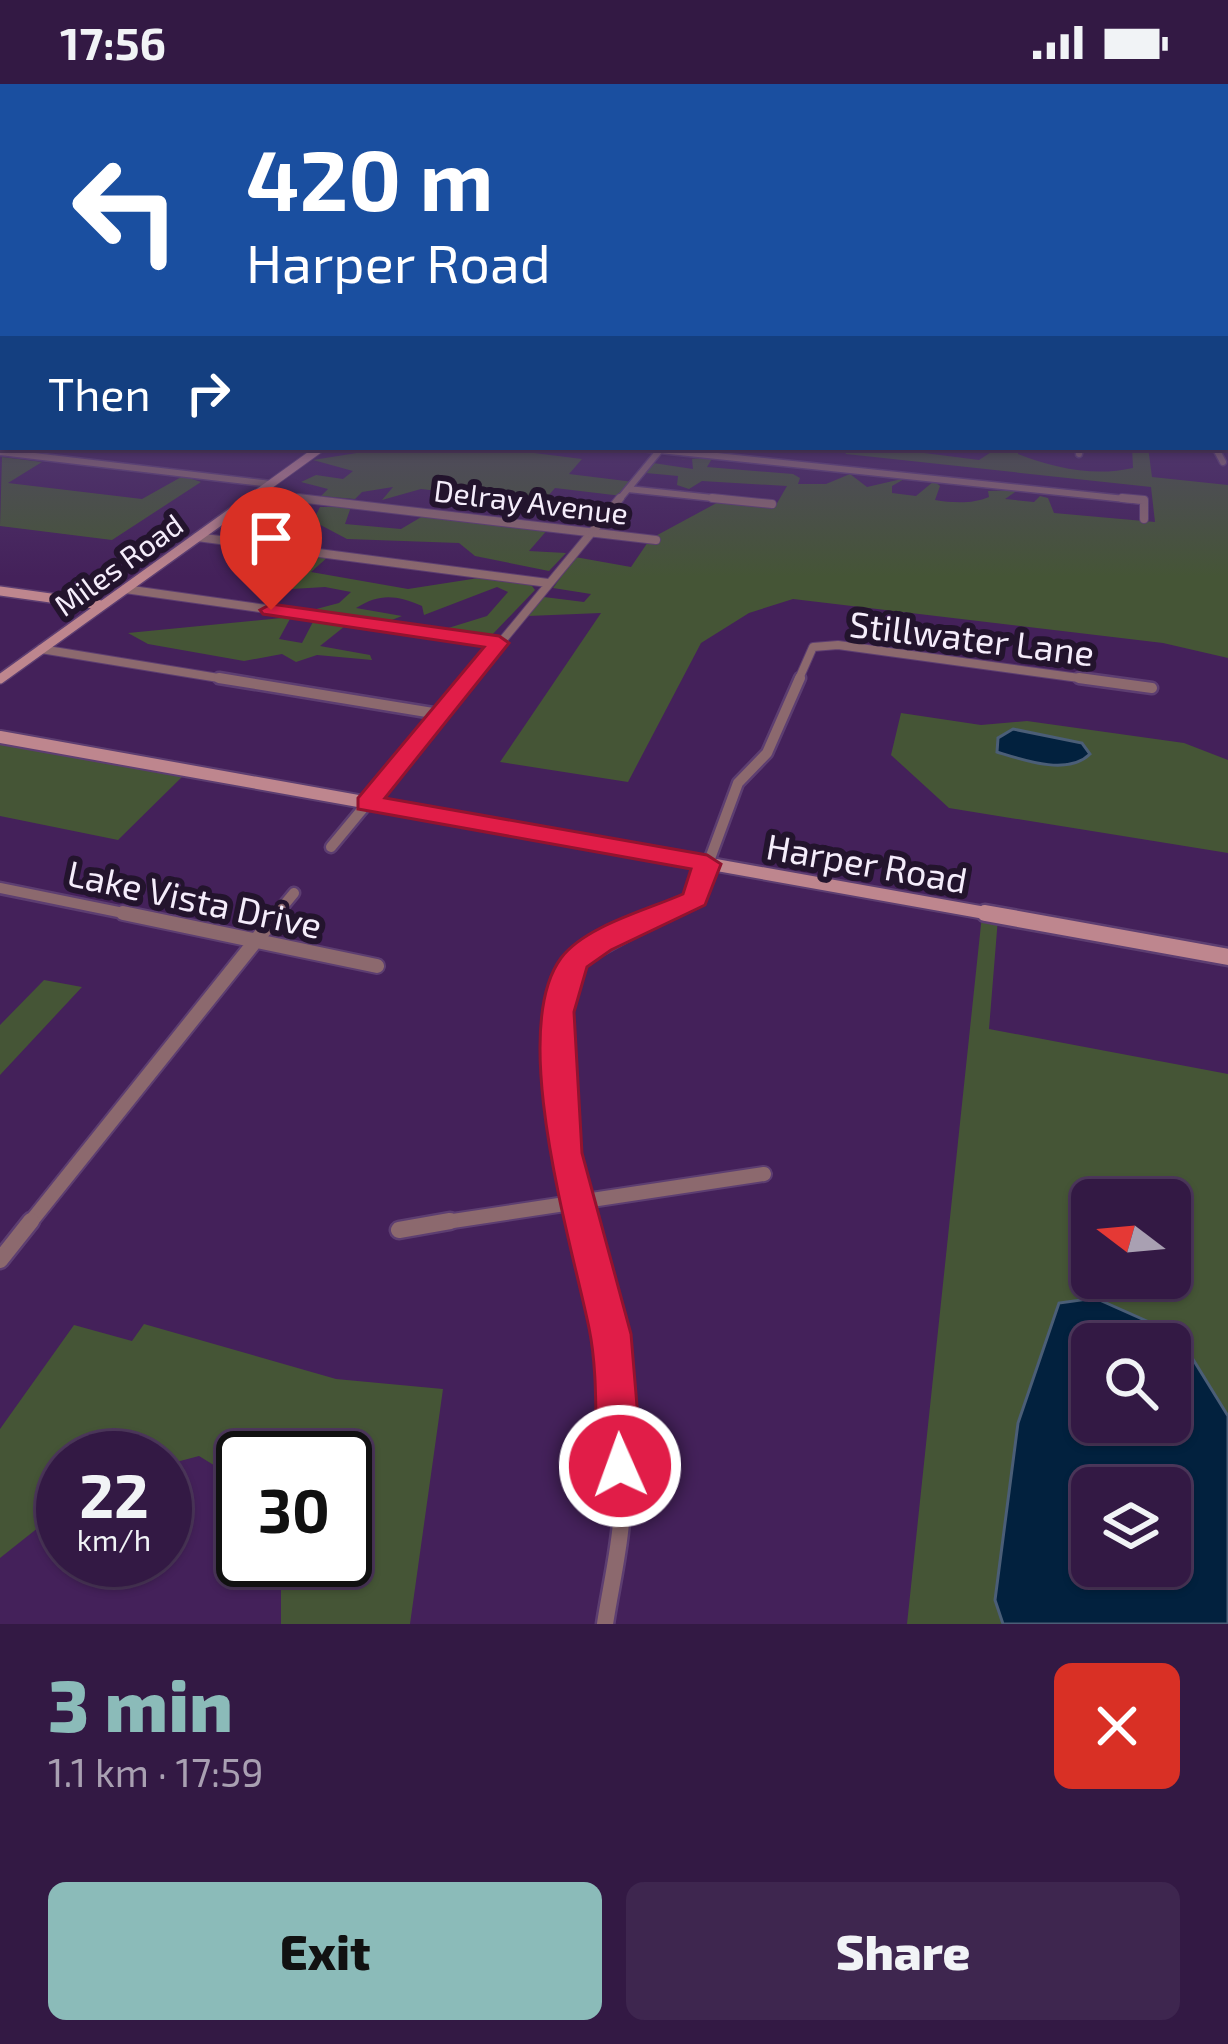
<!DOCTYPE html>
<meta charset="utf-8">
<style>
:root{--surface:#331944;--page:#3e264f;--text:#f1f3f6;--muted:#a9a0b2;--line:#4e385d;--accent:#8bbbb9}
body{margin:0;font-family:"Exo 2",sans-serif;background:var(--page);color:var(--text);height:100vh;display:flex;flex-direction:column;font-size:45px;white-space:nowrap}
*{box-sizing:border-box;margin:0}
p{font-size:39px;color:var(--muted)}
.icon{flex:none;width:66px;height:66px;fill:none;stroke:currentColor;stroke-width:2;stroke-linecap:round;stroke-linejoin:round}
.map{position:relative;height:1540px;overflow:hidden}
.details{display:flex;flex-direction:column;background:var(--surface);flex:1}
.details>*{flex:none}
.banner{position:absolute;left:0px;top:0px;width:1230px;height:366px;box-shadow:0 3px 9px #0004,0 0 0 3px var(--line);background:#1a4fa0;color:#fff;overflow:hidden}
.needle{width:78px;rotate:286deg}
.fabs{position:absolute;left:1071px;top:1095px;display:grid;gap:24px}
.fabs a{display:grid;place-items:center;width:120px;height:120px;border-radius:18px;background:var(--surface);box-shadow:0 3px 9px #0004,0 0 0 3px var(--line);font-size:60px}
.speed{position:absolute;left:36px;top:1347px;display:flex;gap:24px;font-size:60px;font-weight:700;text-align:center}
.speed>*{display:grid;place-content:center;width:156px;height:156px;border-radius:50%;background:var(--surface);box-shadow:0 3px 9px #0004,0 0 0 3px var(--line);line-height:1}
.speed small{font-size:30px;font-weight:400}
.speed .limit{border:6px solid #111;border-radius:18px;background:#fff;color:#111}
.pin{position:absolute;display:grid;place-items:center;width:102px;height:102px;color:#fff;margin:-123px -51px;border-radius:50% 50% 50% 0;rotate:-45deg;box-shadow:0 0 12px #0007}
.pin .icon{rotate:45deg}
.me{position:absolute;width:132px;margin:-66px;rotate:358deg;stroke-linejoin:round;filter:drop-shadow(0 0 9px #0008)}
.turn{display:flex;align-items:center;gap:42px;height:252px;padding:0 48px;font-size:54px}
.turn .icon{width:156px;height:156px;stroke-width:2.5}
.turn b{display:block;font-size:84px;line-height:102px}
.then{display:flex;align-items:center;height:114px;padding:0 48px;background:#0003;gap:24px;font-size:45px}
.round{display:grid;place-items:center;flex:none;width:126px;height:126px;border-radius:18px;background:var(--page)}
.head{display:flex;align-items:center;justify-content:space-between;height:204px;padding:0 48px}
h1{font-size:72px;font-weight:800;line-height:90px;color:var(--accent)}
.cta{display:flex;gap:24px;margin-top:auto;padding:24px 48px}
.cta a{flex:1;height:138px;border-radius:18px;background:var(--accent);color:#111;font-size:48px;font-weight:800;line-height:138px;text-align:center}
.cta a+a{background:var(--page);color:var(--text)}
.status{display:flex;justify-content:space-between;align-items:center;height:84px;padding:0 60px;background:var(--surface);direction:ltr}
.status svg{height:33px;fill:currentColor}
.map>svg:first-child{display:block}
</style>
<div class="status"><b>17:56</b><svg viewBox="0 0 49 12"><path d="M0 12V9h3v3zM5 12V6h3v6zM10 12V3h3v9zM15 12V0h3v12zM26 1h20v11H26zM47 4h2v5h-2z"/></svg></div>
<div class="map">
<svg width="1228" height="1540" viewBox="0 0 1228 1540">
<rect width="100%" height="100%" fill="#44215a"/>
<path fill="#455536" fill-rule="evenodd" d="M335,363H485L582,375L569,390L634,398L622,412L555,404L542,419L421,405L382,416L393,403L362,408L355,415L321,412L328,405L301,398L316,391L343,395L353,387L313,376L363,368Z
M827,363H877L979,376L999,363H1018V370C1054,384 1094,393 1133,384L1132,363H1148L1152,393L1228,401V574L1163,559L793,515L749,529L701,559L628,698L500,678L601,529L528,532L544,513L584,518L591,510L553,504L575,473L631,483L650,455L724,415L776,421L787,402L702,397L689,405L677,401L678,392L646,389L653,379L693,385L692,375L679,376L713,373L707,383L793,390L800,394L798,400H826L850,390L867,403L906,394L892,402V409L916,412L934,397L940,402L935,416C953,419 973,420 989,413L988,407L1018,406L1005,415L1034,418L1040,412L1048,414L1054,429L1155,438L1151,403L846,370L844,365Z
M2,373L42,378L8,399L142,415L183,392L201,398L112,456L0,442Z
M320,423H351L345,440L401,445L428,429L549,444L529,467L566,469L549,487L475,472L459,459L347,455L313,437Z
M329,472L311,488L408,505L485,493L530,499L535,506L490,553L445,545L487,532L508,508L497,503L424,531L422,522C396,511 380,509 356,524L402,532L384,539L305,528L339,519L351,508L325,503L275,506L309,476Z
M291,533L279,555L302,559L315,534L350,538L320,562L370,571L372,576L317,571L296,578L282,570L244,577L148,560L128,549Z
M901,629L981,641L1027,637L1184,659L1228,676V769L949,724L891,671Z
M0,658L185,690L118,756L0,732Z
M982,831L998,834L989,945L1228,990V1332L1178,1251L1059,1219L1018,1339L995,1516L1003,1540H907ZM1092,1116H1170V1194H1092Z
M44,896L82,903L0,991V941Z
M144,1240L336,1295L443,1305L410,1540H281V1476H345V1374H243V1399L199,1372L165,1381V1374H63V1424L0,1474V1345L74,1241L132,1257Z"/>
<path fill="#02213e" stroke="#4b5e77" stroke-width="3" fill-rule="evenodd" d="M1013,645L1082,659L1090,670C1068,692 1023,676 997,668L998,654Z
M1095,1214L1178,1251L1228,1332V1540H1003L995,1516L1018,1339L1059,1219ZM1092,1260H1170V1338H1092ZM1092,1404H1170V1482H1092Z"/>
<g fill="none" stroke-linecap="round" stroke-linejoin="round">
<g stroke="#5d3e71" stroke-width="9">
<path id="street-far4" d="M632,363L1144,417
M1215,363L1223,378
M0,368L271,400
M1079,370L1080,363
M628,405L741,417
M258,409L324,417
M618,417L660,366"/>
</g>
<g stroke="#5d3e71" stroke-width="10">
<path id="street-far3" d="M298,414L656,456
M712,414L772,420
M1122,414L1144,416V435
M197,453L548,499
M125,505L499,558
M41,565L237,597
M469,597L620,414
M798,597L813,563L838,561L1101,597"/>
</g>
<g stroke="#5d3e71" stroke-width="15">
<path id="street-far2" d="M219,594L439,630
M1079,594L1152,604
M331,763L471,594
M0,804L138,832
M275,832L294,809
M658,832L695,815L738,699L767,669L800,594"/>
</g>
<g stroke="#5d3e71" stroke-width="18">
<path id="street-far1" d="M123,829L377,882
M29,1140L278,829
M433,1140L764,1090
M582,1140C560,1055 547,964 573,879L664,829"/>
</g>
<g stroke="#5d3e71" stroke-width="21">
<path id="street" d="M581,1137C606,1235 629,1337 621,1439C618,1473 610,1507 605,1540
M399,1146L450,1137
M0,1176L31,1137"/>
</g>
<g stroke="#5d3e71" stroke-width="10">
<path id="secondary-far3" d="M247,417L322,363"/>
</g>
<g stroke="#5d3e71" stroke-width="12">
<path id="secondary-far2" d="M0,507L101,521
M0,595L252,414"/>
</g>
<g stroke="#5d3e71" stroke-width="16">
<path id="secondary-far1" d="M0,653L1002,832"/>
</g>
<g stroke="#5d3e71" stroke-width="21">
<path id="secondary" d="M985,829L1228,873"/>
</g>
<use href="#street-far4" stroke="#8c696e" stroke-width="6"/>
<use href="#street-far3" stroke="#8c696e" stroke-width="8"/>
<use href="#street-far2" stroke="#8c696e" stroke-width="10"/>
<use href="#street-far1" stroke="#8c696e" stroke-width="14"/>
<use href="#street" stroke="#8c696e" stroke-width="16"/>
<use href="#secondary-far3" stroke="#be868e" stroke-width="8"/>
<use href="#secondary-far2" stroke="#be868e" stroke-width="9"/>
<use href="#secondary-far1" stroke="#be868e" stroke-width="12"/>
<use href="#secondary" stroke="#be868e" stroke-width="16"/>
</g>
<linearGradient id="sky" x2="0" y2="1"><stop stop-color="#251232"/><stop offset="0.56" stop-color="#564376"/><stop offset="1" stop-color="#564376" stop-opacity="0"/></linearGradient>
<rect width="1228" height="493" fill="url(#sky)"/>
<path fill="#e11d48" stroke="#92132f" stroke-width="3" d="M271,520L499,552L509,559L385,714L707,771L721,780L705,821L611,866L587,883L574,928L582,1069L631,1250L642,1382L635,1398L620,1404L604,1398L597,1382C595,1338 598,1288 589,1244C572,1161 507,947 561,874C585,842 647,826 683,810L691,785L358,725V714L484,563L263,530L260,526Z"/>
<g text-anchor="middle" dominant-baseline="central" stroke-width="12" stroke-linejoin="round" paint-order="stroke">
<g font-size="30" fill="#f5edfb" stroke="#23142d">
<text transform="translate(531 417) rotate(7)">Delray Avenue</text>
<text transform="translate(118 480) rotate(-36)">Miles Road</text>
</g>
<g font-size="36" fill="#f5edfb" stroke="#23142d">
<text transform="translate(972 553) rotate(7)">Stillwater Lane</text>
<text transform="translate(867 778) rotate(10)">Harper Road</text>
<text transform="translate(195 814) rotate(12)">Lake Vista Drive</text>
</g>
</g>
</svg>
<div class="fabs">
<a><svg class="needle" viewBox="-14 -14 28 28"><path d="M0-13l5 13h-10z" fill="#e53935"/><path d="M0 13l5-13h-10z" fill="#a9a0b2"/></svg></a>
<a><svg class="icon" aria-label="search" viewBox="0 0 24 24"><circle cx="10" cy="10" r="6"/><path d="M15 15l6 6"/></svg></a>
<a><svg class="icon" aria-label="layers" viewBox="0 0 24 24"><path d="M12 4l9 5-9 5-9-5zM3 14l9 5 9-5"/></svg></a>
</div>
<div class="speed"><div>22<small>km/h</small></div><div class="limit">30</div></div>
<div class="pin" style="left:271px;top:526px;background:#d93025"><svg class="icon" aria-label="arrive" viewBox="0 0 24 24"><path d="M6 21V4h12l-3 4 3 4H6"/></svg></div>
<svg class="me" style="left:620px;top:1382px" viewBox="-20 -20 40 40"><circle r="17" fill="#e11d48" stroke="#fff" stroke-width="3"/><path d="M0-11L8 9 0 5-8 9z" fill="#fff"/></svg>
<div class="banner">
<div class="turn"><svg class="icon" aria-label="left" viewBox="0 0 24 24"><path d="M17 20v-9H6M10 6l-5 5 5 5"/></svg><div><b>420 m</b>Harper Road</div></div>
<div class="then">Then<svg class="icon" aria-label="right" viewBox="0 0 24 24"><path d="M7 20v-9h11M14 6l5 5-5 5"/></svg></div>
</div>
</div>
<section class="details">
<div class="head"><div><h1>3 min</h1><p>1.1 km · 17:59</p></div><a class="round" style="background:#d93025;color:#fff"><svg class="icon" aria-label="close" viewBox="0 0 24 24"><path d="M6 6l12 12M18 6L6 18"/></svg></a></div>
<div class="cta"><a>Exit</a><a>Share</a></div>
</section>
